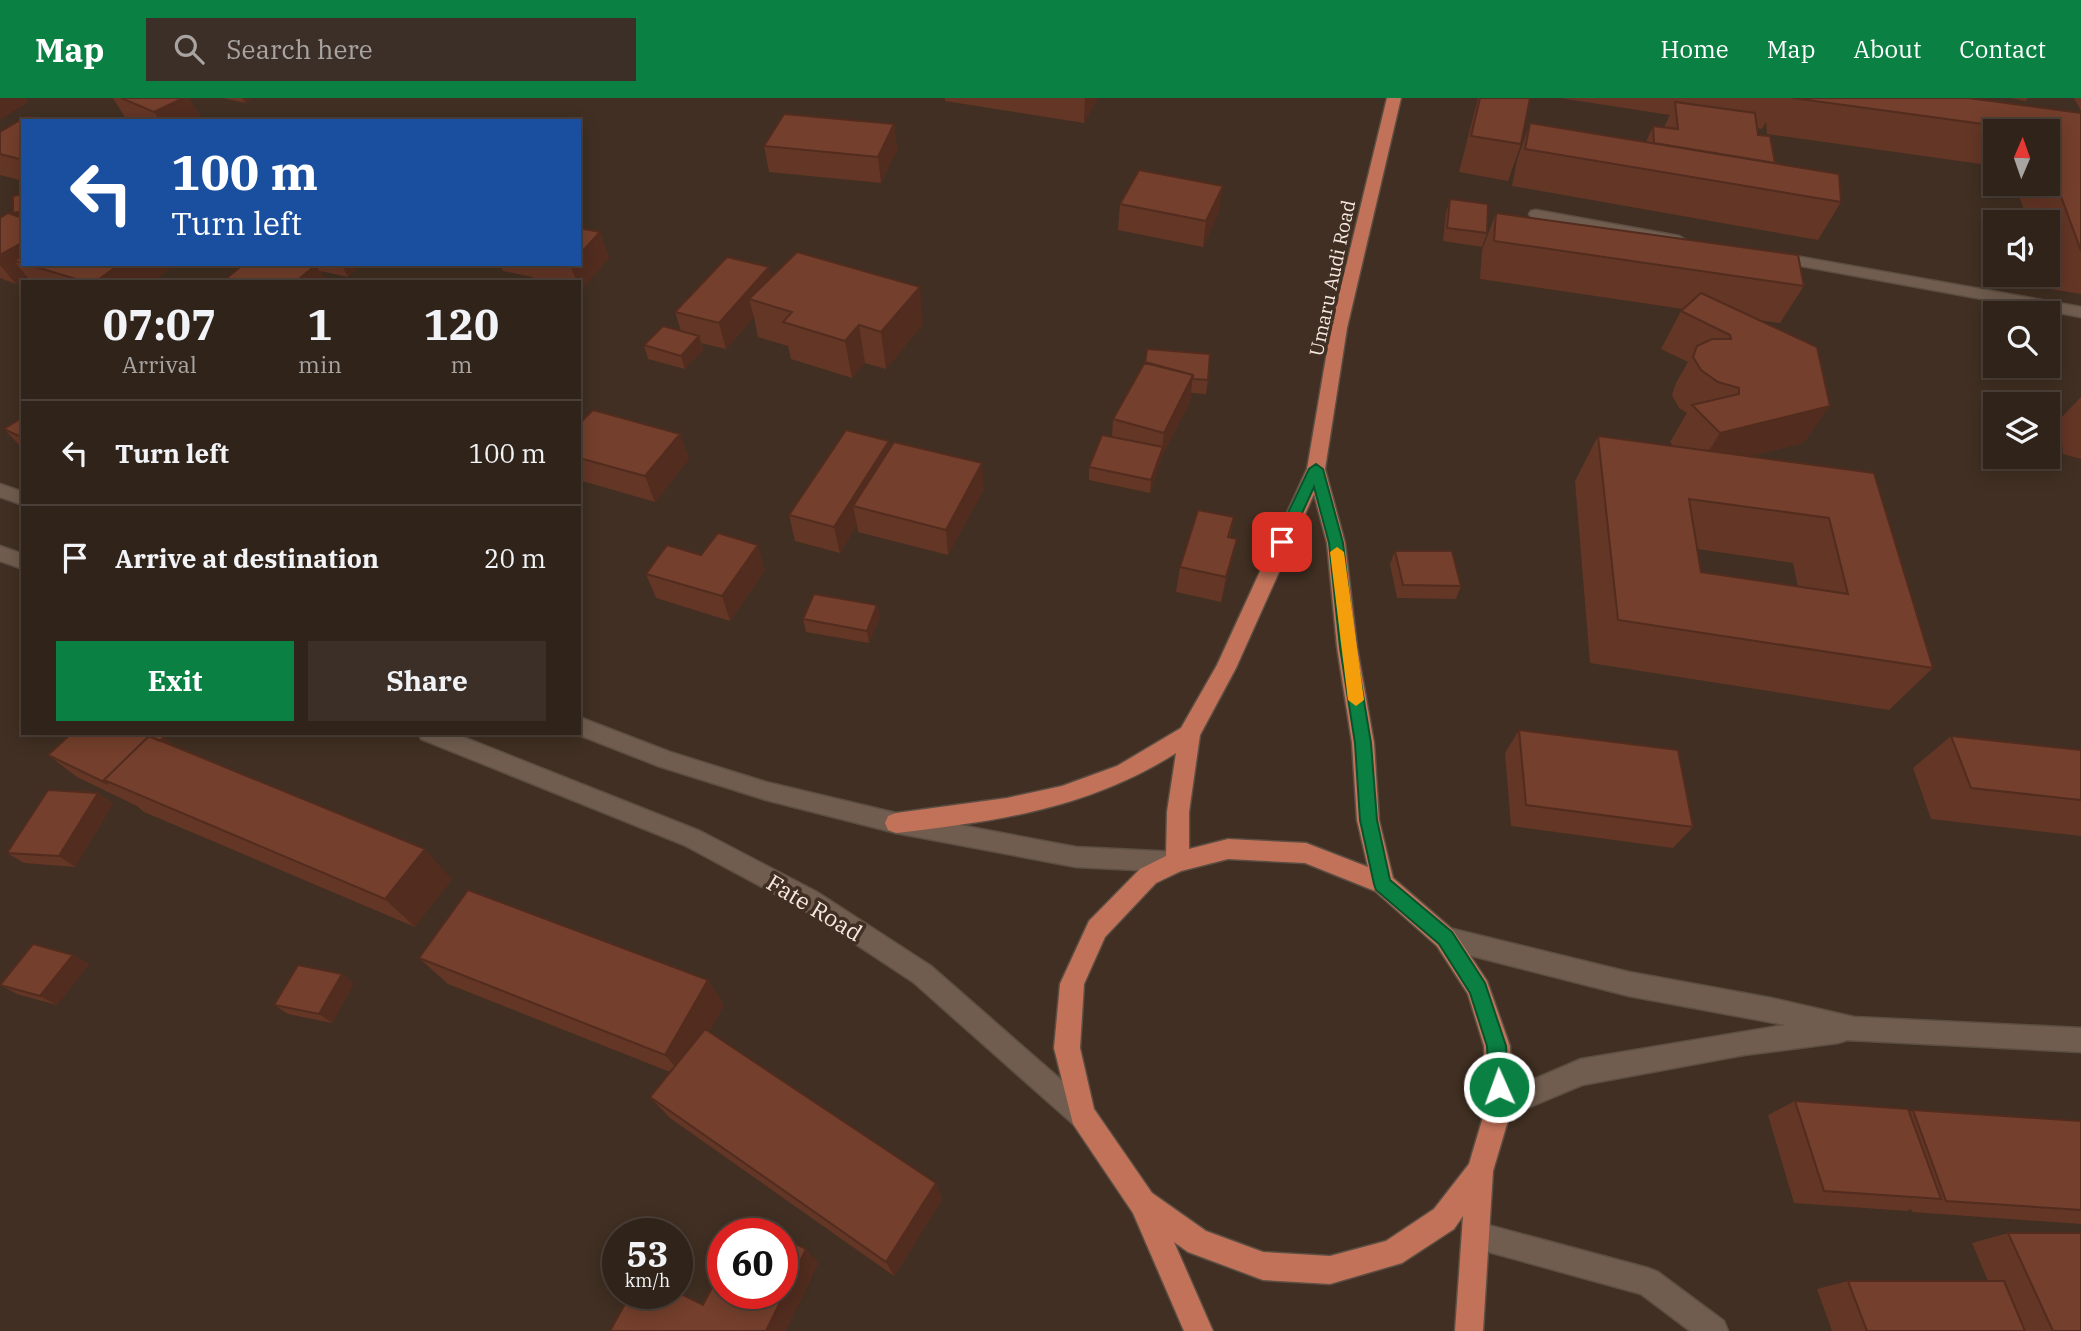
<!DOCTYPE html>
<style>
:root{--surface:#30231a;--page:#3c2f27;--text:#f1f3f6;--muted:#a8a4a2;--line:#4b4039;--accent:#0b8043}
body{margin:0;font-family:"IBM Plex Serif",serif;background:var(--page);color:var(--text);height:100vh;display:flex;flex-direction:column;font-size:26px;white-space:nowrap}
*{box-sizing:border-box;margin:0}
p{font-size:23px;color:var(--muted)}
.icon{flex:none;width:38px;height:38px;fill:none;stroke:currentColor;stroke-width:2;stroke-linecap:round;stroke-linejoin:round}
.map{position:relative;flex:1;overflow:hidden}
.details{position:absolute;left:21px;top:182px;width:560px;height:455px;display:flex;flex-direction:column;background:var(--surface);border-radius:0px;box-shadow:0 4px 18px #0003,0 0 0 2px var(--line)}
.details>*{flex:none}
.top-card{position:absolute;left:21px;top:21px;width:560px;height:147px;border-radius:0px;box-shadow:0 4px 18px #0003,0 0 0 2px var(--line);background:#1a4fa0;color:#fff;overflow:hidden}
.needle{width:46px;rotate:2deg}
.buttons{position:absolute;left:1983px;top:21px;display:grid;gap:14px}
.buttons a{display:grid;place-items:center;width:77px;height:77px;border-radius:0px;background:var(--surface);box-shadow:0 4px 18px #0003,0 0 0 2px var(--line);font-size:35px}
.speed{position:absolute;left:602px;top:1120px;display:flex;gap:14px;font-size:35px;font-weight:700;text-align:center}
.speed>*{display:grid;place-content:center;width:91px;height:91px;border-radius:50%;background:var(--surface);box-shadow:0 4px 18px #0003,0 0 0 2px var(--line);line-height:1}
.speed small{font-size:18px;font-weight:400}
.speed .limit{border:10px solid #d22;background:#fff;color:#111}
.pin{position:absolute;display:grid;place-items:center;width:60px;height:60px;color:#fff;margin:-30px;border-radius:14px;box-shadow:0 4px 10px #0006}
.me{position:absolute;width:77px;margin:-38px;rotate:358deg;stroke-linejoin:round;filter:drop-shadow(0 0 5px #0008)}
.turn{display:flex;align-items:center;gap:24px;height:147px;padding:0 35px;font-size:32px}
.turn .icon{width:91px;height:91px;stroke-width:2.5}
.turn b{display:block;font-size:49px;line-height:60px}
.eta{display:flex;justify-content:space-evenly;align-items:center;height:119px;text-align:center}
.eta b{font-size:42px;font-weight:800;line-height:49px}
.primary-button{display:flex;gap:14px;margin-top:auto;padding:14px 35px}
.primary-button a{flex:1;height:80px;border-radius:0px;background:var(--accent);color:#fff;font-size:28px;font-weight:800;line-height:80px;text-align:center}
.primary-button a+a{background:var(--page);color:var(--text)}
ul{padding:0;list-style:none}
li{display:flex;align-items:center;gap:21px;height:105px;padding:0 35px;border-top:2px solid var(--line)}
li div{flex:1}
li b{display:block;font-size:26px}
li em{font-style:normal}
header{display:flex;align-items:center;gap:42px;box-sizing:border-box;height:98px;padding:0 35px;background:var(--accent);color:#fff}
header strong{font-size:33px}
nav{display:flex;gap:38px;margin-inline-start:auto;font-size:24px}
.search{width:490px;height:63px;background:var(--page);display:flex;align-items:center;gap:18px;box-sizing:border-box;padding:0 24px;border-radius:0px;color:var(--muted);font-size:26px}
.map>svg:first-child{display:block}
</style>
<header>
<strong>Map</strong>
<div class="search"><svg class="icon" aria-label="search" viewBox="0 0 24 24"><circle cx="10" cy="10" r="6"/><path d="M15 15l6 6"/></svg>Search here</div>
<nav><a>Home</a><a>Map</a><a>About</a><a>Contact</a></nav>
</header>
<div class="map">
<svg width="2081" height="1233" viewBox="0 0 2081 1233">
<rect width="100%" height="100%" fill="#402f22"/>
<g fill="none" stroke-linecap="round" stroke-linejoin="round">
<g stroke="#5c4e42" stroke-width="3">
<path id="service" d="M1536,112L1679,138L1686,142L1679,146L1531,119L1529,116L1531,113Z
M1773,154L2081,209V219L1768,162L1765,159Z"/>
</g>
<g stroke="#5c4e42" stroke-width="3">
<path id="minor" d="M1445,829L1629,874L1771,900L1854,919L2081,930V954L1847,942L1838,945L1744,957L1582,987L1499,1022L1490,1018L1486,1009L1490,1000L1581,961L1785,927L1629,898L1445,851L1437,848L1433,840L1437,832Z
M1477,1124L1648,1170L1658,1174L1724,1223L1728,1233H1690L1641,1196L1467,1148L1463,1138L1467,1128Z"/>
</g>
<g stroke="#5c4e42" stroke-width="3">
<path id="tertiary" d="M0,386L23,394V407L0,399Z
M0,448L23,456V471L0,463Z
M579,619L670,654L766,684L896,715L1076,749L1177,754L1185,757L1188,764L1185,771L1177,774L1076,769L896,735L766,702L658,668L574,635H579Z
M419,635H453L700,733L817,794L931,868L1091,1008L1095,1017L1091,1026L1082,1030L1073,1026L913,884L801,810L684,747L421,641Z"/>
</g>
<g stroke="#5c4e42" stroke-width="3">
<path id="primary" d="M1387,0H1401L1347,230L1325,371L1345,445L1357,549L1374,645L1379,722L1393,780L1453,832L1487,883L1510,948L1512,1009L1493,1073L1483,1233H1455L1463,1118L1454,1131L1402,1165L1330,1186L1263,1182L1188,1154L1174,1144L1213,1233H1184L1133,1115L1073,1026L1054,950L1060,886L1089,823L1140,771L1166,758L1167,714L1176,655C1088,711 997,723 896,735L888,732L885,725L888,718L896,715L1007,700L1062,688L1117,668L1181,630L1217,567L1307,371L1331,230ZM1314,396L1327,445L1337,549L1352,645L1357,722L1368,769L1306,745L1228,741L1189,751V714L1200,637L1236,570ZM1228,761L1305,765L1375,793L1437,848L1468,896L1484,948L1486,1009L1469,1066L1434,1111L1386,1143L1330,1158L1263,1154L1206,1133L1152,1095L1094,1011L1080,950L1084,886L1105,839L1156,785L1181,773Z"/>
</g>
<use href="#service" fill="#705d4f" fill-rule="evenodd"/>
<use href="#minor" fill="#705d4f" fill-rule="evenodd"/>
<use href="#tertiary" fill="#705d4f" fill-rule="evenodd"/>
<use href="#primary" fill="#c27259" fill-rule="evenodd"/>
</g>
<path fill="#643626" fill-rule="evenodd" d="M113,0H189L203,23H131L126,21Z
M223,0H252L245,5Z
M945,0H1098L1084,25L945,3Z
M1478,0H1530L1521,46L1508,83L1459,74Z
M1560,0H1968L2081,15V196L2050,191L2045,177H2048V124H2028L2015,86H2048V33H1995V68L1767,36L1766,24L1762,31L1757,30L1758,37L1775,65L1841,104L1818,142L1512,88L1517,62L1530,25L1646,44L1653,28L1664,29L1670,17Z
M2010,0H2028L2026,3Z
M2074,0H2081V13Z
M23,23V83L0,77V34Z
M894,26L897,52L881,85L769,74L764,48Z
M23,96V166H165L169,172L152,184H31L28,180L16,186L0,180V120L15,117Z
M1450,101L1487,135L1482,149L1443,143L1446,114Z
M1120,106L1219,114L1203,149L1118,132Z
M1496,115L1804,188L1780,225L1758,222L1830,308L1803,345L1752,358L1874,375L1933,570L1889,612L1590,565L1575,383L1598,338L1673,348L1670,344L1687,315L1679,310L1672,297L1676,285L1688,264L1661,251L1681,213L1683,211L1480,181L1482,152ZM1697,451L1793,465L1798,489L1701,474Z
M600,134L609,160L580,193H579V184H534L532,179L503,173L500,166H579Z
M244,166H363L348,179L320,173L326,184H222Z
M771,180L923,226L886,271L865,265L852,280L791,261L788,248L758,239L754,219L726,251L701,245L703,252L685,271L648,261L644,247L681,233L675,214Z
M1145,265L1208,282L1206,296L1191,295L1190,304L1161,360L1150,395L1089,382V369L1112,339L1113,321Z
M2081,299V361L2063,356L2060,321Z
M23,319V351L4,331Z
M579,326L680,336L689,361L655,404L579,382Z
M889,343L890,349L984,391L948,457L858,434L857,427L840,455L795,443L789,417Z
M1234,419L1230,439L1231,466L1221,504L1176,494L1180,469Z
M1395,453L1461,488L1456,501L1397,500L1390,466Z
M701,457L765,472L730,523L656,500L646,476Z
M877,507L880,519L869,545L806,534L803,521Z
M1519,632L1693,729L1673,750L1511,728L1505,655Z
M1951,638L2081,652V738L1931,721L1913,670Z
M164,639L176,649L452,781L415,829L144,714L137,708L77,679L48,657Z
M98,695L113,706L75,769L24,765L7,755Z
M73,857L89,866L57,907L17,896L0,887Z
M419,860L708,882L724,907L709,934L936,1085L942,1102L894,1178L670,1020L650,999L670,974L448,886Z
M342,876L354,885L332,925L288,916L274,907Z
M1795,1003L1909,1014L1913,1012L2081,1023V1126L1912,1114L1911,1111L1907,1113L1794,1105L1768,1017Z
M2008,1135L2081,1233H1832L1817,1191L1848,1183H1988L1972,1145Z"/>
<path fill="#512c1f" d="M0,0H26L29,4L0,22Z
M183,0H189L203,23H160L154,14Z
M242,0H252L245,5Z
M1085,0H1098L1084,25Z
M894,26L897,52L881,85L878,59Z
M1223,88L1219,114L1203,149L1206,123Z
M23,113V127L13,115Z
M600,134L609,160L580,193L579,184H577L570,167L579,166V157Z
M23,144V165L14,163L28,180L16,186L0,167V157Z
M120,166H165L169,172L152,184H95Z
M341,166H363L348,179Z
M316,167L326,184H295Z
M769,169L775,195L749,201L754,219L726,251L719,225Z
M920,189L923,226L886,271L881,234Z
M859,227L865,265L852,280L845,243Z
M699,238L703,252L685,271L681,258Z
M1193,277L1190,304L1161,360L1150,395L1151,382L1162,350L1164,335Z
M1830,308L1803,345L1697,372L1720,335Z
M680,336L689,361L655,404L645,378Z
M889,343L893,369L853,408L857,427L840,455L834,429Z
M982,365L984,391L948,457L946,432Z
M1237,441L1231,466L1221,504L1226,479Z
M758,447L765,472L730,523L722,498Z
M877,507L880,519L869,545L867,533Z
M164,639L190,661L113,686Z
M98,695L113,706L75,769L59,758Z
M425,751L452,781L415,829L385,801Z
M73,857L89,866L57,907L40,898Z
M342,876L354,885L332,925L319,916Z
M708,882L724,907L684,979L665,957Z
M936,1085L942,1102L894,1178L886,1164Z
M806,1151L819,1165L786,1233H766Z"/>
<path fill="#743f2c" stroke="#512c1f" stroke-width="2" fill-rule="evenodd" d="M121,0H183L154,14Z
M1480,0H1530L1521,46L1471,38Z
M1793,0H1968L2081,15V153L2048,63V33H2034Z
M1675,4L1755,15L1758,37L1770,38L1775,65L1654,45L1653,28L1678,31Z
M784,16L894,26L878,59L764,48Z
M27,18L49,23H23V62L0,56V34Z
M1530,25L1839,76L1841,104L1525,51Z
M1139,72L1223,88L1206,123L1120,106Z
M23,96V113L13,115V98Z
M1450,101L1488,106L1487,135L1447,130Z
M8,115L23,120V144L0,157V120Z
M1496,115L1798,157L1804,188L1494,143Z
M579,130L600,134L579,157Z
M797,154L920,189L881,234L859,227L845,243L783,224L792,214L749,201Z
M23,157V165L14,163Z
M727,159L769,169L719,225L675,214Z
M26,166H120L95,184H86Z
M244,166H313L316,167L295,184H222Z
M1701,195L1817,249L1830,308L1720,335L1692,307L1739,296V290L1718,284L1701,272L1693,259L1697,248L1712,241H1731L1730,237L1681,213Z
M663,228L699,238L681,258L644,247Z
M1147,251L1210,256L1208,282L1193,281V277L1145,265Z
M1145,264L1193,277L1164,335L1113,321Z
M593,312L680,336L645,378L579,360V326Z
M23,319V340L4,331Z
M846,332L889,343L834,429L789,417Z
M1102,337L1163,349L1151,382L1089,369Z
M1598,338L1874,375L1933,570L1618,522ZM1689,401L1829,420L1848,496L1701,474Z
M894,344L982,365L946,432L853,408Z
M1198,412L1234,419L1228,439L1237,441L1226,479L1180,469Z
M718,435L758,447L722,498L646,476L667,447L701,457Z
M1395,453H1452L1461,488L1403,487Z
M814,496L877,507L867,533L803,521Z
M1519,632L1678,652L1693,729L1526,707Z
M72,635H157L164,639L160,643L149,638L104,682L108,686L48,657Z
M149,638L425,751L385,801L104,682Z
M1951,638L2081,652V702L1971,690Z
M48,692L98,695L59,758L7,755Z
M468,792L708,882L665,957L419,860Z
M33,846L73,857L40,898L0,887Z
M298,867L342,876L319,916L274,907Z
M705,931L936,1085L886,1164L650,999Z
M1795,1003L1908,1011L1941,1101L1824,1093Z
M1913,1012L2081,1023V1112L1946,1103Z
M747,1122L775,1136H740Z
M2008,1135H2081V1233H2053Z
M782,1139L806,1151L766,1233H610L631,1195H677V1194L703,1207L723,1169V1195H782Z
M1848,1183H2004L2025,1233H1867Z"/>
<path fill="#0b8043" stroke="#07532c" stroke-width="2" d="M1316,366L1323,371L1343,445L1355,549L1371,645L1377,722L1390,782L1452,834L1485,885L1506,948L1508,989L1505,996L1499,999L1492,996L1489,989L1487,948L1470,895L1439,846L1376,792L1374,786L1360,722L1355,645L1340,549L1329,445L1314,389L1287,448L1282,449L1274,444L1309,371Z"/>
<path fill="#f59e0b" d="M1337,449L1344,454L1364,602L1356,608L1348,602L1330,454Z"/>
<g text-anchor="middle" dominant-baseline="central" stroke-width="7" stroke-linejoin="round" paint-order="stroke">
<g font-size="19" fill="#f5e9e1" stroke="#402f22">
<text transform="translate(1332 180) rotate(-78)">Umaru Audi Road</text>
</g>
<g font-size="23" fill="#f5e9e1" stroke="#402f22">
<text transform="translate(815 809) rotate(31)">Fate Road</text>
</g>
</g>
</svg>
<div class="buttons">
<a><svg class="needle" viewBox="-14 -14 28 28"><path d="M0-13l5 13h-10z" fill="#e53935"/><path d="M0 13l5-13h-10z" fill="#a8a4a2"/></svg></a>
<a><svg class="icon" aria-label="sound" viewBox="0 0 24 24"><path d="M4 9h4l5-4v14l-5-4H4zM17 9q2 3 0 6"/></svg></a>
<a><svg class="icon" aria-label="search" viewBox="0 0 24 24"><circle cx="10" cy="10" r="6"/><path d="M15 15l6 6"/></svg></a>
<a><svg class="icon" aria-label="layers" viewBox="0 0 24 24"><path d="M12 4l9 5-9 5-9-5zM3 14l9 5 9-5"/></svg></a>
</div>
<div class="speed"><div>53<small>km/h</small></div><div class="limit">60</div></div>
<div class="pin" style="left:1282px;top:444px;background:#d93025"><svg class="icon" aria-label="arrive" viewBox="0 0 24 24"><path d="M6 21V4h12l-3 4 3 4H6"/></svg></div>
<svg class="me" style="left:1499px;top:989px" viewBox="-20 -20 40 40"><circle r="17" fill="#0b8043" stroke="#fff" stroke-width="3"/><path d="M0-11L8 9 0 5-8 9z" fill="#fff"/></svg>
<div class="top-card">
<div class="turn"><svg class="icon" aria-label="left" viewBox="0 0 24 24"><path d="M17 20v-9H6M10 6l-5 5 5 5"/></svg><div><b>100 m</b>Turn left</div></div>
</div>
<section class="details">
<div class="eta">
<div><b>07:07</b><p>Arrival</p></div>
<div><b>1</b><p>min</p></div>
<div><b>120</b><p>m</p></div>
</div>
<ul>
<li><svg class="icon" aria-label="left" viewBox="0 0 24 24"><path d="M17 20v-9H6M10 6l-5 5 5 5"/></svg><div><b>Turn left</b></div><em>100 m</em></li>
<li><svg class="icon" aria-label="arrive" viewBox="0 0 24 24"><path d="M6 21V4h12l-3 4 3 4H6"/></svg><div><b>Arrive at destination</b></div><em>20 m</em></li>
</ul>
<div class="primary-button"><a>Exit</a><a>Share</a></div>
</section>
</div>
